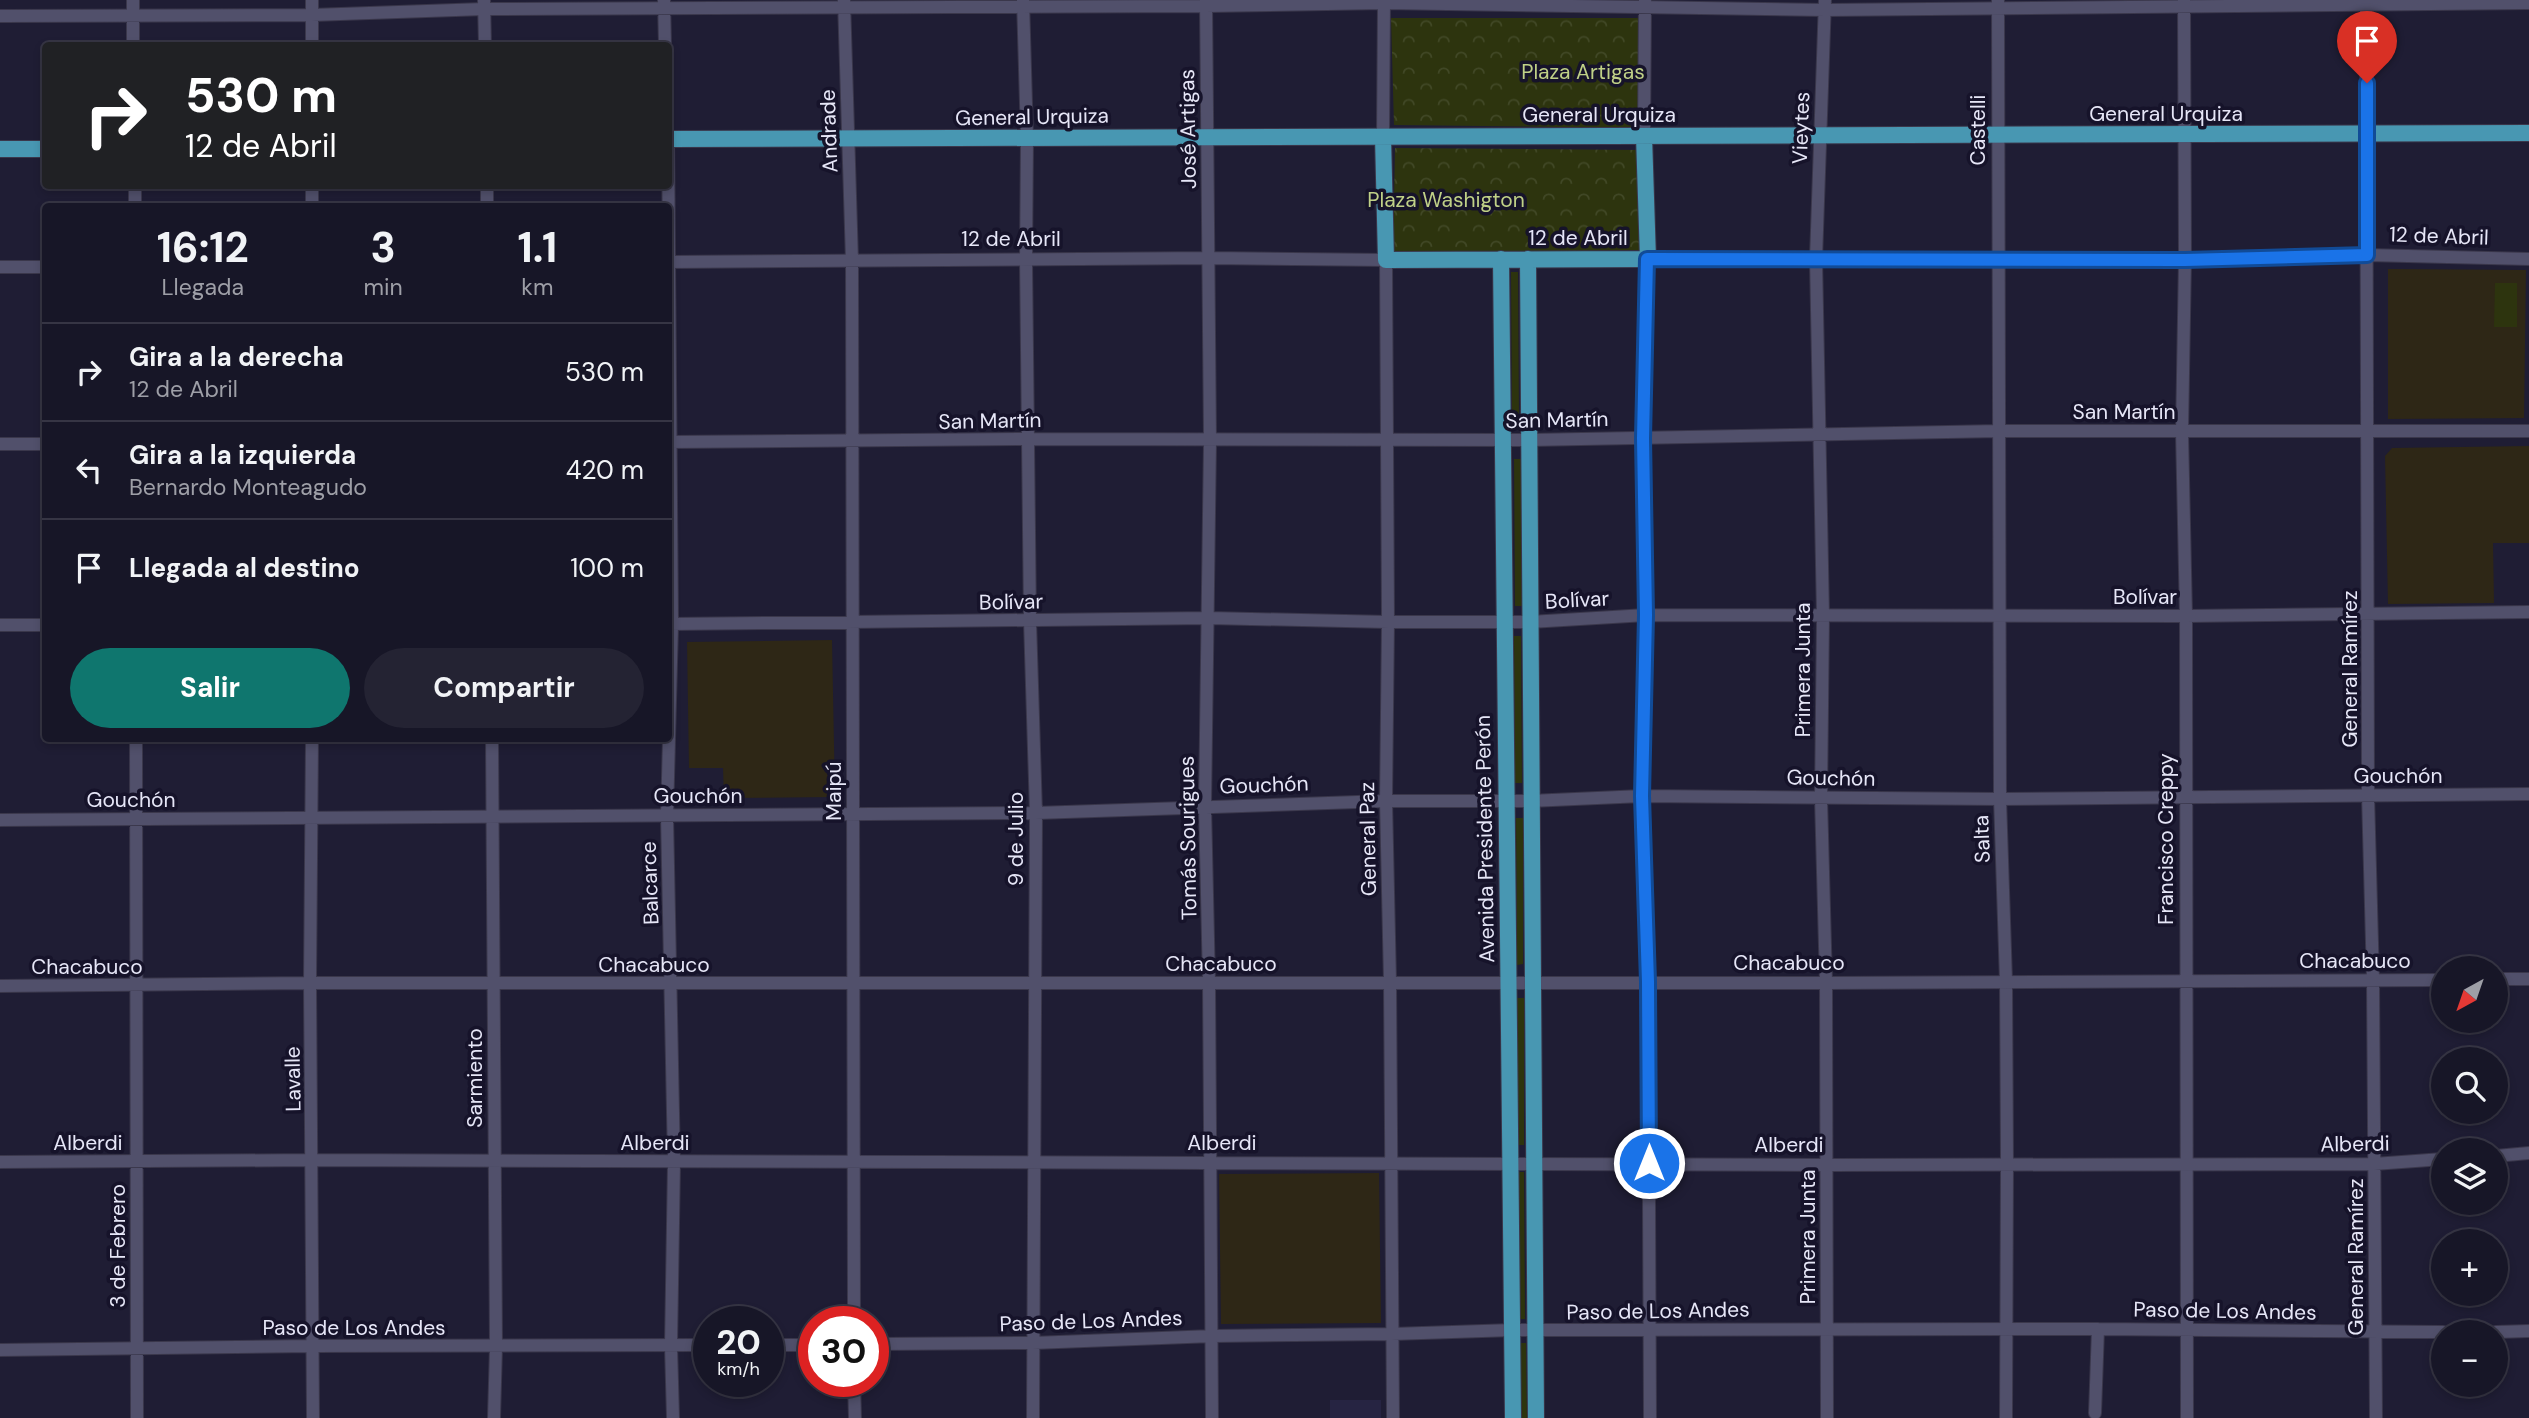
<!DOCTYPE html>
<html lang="es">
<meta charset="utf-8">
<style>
:root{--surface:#171627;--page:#242333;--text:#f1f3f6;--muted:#9e9fa7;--line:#363544;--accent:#0f766e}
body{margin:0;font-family:"DM Sans",sans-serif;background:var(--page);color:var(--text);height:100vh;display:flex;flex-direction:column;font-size:26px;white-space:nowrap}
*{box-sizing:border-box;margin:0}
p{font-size:23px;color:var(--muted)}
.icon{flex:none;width:38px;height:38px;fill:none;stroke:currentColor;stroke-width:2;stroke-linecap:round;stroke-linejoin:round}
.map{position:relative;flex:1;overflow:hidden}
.panel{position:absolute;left:42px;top:203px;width:630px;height:539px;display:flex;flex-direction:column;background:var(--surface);border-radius:7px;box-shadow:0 4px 10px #0003,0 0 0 2px var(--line)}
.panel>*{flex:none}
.top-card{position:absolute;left:42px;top:42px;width:630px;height:147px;border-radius:7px;box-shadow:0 4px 10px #0003,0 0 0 2px var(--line);background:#202124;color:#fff;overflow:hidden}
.needle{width:46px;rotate:220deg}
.fabs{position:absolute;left:2431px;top:956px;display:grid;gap:14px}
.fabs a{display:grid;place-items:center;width:77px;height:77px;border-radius:50%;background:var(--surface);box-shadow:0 4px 10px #0003,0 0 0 2px var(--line);font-size:35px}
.speed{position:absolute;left:693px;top:1306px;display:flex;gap:14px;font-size:35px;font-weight:700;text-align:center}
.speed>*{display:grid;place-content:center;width:91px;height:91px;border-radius:50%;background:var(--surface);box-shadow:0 4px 10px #0003,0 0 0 2px var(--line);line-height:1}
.speed small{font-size:18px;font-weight:400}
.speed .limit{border:10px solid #d22;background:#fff;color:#111}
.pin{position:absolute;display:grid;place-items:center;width:60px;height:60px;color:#fff;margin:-72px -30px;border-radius:50% 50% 50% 0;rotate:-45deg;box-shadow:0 0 7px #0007}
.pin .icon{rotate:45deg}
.me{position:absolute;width:77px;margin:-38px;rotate:0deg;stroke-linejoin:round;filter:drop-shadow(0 0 5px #0008)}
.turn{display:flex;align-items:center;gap:24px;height:147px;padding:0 28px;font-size:32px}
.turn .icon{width:91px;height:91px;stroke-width:2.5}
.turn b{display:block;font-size:49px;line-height:60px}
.eta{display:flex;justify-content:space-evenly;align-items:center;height:119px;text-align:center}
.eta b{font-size:42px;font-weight:700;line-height:49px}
.cta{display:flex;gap:14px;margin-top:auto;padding:14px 28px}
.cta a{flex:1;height:80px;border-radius:42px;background:var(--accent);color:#fff;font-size:28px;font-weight:700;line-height:80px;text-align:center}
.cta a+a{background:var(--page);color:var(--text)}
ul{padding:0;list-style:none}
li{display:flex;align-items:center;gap:21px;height:98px;padding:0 28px;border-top:2px solid var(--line)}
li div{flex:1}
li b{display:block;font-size:26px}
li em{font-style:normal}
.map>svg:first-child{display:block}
</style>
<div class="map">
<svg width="2529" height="1418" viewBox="0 0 2529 1418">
<defs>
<pattern id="forest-crowns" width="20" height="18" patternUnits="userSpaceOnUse" patternTransform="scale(1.75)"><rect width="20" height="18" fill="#2d340e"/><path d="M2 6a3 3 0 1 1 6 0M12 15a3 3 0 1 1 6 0" fill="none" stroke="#414826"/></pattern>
</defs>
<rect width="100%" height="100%" fill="#1f1d34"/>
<path fill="#2e2716" d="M2388,269L2526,270L2524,418L2388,419Z
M2529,446V543H2493L2494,603L2388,604L2385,456L2392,448Z
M832,640L835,797L724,798L723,768H689L687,642Z
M1379,1173L1381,1323L1221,1324L1219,1174Z"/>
<path fill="#262442" d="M1330,1400H1381V1418H1330Z"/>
<path fill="#2d340e" d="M1511,272H1518L1519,419H1512Z
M2495,283H2517V327H2494Z
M1514,459H1521L1522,606H1515Z
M1514,636H1521L1522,783H1515Z
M1516,818H1523V964L1517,965Z
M1517,998H1524V1145H1518Z
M1517,1172H1524L1525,1319H1518Z
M1520,1343H1526L1527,1418H1520Z"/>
<path fill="url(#forest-crowns)" d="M1391,18H1638V128L1394,125Z
M1395,148L1642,150L1640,250L1393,254Z"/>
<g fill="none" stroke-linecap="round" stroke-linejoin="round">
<g stroke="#3a374b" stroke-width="14">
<path id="minor" d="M133,0V46
M312,0V46
M484,0L485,46
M664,0L665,46
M844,0L852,261L854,1321
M1023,0L1027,138L1026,260L1030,621L1036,813L1033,1418
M1825,0L1816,259L1823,616L1821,798L1826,983L1827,1418
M2184,0L2185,259L2182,432L2186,616L2187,1418
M2366,0L2368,795L2373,980L2376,1418
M1206,1L1210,441L1205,806L1209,983L1212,1418
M1998,1L2000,799L2006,981L2007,1163L2006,1418
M0,16L312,15L484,9L1206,6L1384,3L1825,10L2529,3
M668,135L672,624L667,816L674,1162L671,1346L673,1418
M1644,136L1645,0
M1383,137L1384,0
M135,186V206
M487,186V206
M312,206V186
M668,262L1210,258L1386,260L1388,622L1386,801L1390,982L1393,1418
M0,267H46
M668,442L1028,439L1529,440L1999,431H2529
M0,444H46
M668,624L1209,618L1388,622H1530L1646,615L2186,616L2529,612
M0,625H46
M136,738L137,1418
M312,738L310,983L313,1418
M492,738L496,1347L494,1418
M0,820L1036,813L1386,801H1530L1642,796L2000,799L2529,794
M2496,979H2529
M0,986L310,983H1826L2443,980
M2496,1156L2529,1153
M0,1162L313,1160L1827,1165L2374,1164L2443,1159
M2496,1332L2529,1331
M873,1344L1033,1343L1213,1336L1392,1334L1513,1330L2098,1329L2443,1332
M768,1345H814
M0,1350L311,1346L709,1345
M854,1381L855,1418
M2095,1413L2098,1329
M1650,1418L1648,982L1642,796L1646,615L1643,438L1648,259H2185L2367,255L2529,259"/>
</g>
<g stroke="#3a374b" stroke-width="18">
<path id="major" d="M1383,137L1386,260L1648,259L1644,136
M668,139L2529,133
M0,149H46
M1501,259L1513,1418
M1528,259L1536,1418"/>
</g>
<use href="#minor" stroke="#51506b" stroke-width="12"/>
<use href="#major" stroke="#4897b2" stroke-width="16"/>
</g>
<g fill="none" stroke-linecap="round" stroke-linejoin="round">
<g stroke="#114b97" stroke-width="18">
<path id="route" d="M1649,1163L1648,982L1642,796L1646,615L1643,438L1647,259L2185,260L2367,255V83"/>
</g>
<use href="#route" stroke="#1a73e8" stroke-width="12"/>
</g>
<g text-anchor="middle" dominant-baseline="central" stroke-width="7" stroke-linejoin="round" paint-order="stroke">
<g font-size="21" fill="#c0d187" stroke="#16132a">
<text x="1583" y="72">Plaza Artigas</text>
<text x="1446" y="200">Plaza Washigton</text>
</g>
<g font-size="21" fill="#e6e6f7" stroke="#16132a">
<text x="2166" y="114">General Urquiza</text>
<text x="1599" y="115">General Urquiza</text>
<text transform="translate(1032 117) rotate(-1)">General Urquiza</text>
<text transform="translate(1801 128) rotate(-88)">Vieytes</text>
<text transform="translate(1188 129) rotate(-91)">José Artigas</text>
<text transform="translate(1978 130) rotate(-90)">Castelli</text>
<text transform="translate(829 131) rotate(-92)">Andrade</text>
<text transform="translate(2439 236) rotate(2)">12 de Abril</text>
<text x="1578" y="238">12 de Abril</text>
<text x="1011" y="239">12 de Abril</text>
<text x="2124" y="412">San Martín</text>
<text transform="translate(1557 420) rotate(-1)">San Martín</text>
<text transform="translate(990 421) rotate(-1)">San Martín</text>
<text x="2145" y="597">Bolívar</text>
<text transform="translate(1577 600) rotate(-3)">Bolívar</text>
<text transform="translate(1011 602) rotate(-1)">Bolívar</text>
<text transform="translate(2350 669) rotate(-90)">General Ramírez</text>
<text transform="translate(1803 670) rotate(-90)">Primera Junta</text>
<text x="2398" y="776">Gouchón</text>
<text transform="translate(1831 778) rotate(1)">Gouchón</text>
<text transform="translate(1264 785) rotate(-2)">Gouchón</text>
<text transform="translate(834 791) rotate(-90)">Maipú</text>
<text x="698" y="796">Gouchón</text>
<text x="131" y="800">Gouchón</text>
<text transform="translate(1188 838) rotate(-91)">Tomás Sourigues</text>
<text transform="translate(1016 839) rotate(-90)">9 de Julio</text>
<text transform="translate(1368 839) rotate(-91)">General Paz</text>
<text transform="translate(1485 839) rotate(-91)">Avenida Presidente Perón</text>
<text transform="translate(1982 839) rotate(-92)">Salta</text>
<text transform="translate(2166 839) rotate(-90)">Francisco Creppy</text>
<text transform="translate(650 883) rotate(-92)">Balcarce</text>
<text x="2355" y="961">Chacabuco</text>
<text x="1789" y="963">Chacabuco</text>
<text x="1221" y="964">Chacabuco</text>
<text x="654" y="965">Chacabuco</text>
<text x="87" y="967">Chacabuco</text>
<text transform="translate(475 1078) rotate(-90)">Sarmiento</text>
<text transform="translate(293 1079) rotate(-91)">Lavalle</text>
<text x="88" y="1143">Alberdi</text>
<text x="655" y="1143">Alberdi</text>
<text x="1222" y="1143">Alberdi</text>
<text transform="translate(2355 1144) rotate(-1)">Alberdi</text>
<text x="1789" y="1145">Alberdi</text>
<text transform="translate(1808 1237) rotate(-90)">Primera Junta</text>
<text transform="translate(118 1246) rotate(-90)">3 de Febrero</text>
<text transform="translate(2356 1257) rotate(-90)">General Ramírez</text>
<text transform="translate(1658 1311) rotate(-1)">Paso de Los Andes</text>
<text transform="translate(2225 1311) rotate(1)">Paso de Los Andes</text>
<text transform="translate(1091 1321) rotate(-2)">Paso de Los Andes</text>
<text x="354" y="1328">Paso de Los Andes</text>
</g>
</g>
</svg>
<div class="fabs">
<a><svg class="needle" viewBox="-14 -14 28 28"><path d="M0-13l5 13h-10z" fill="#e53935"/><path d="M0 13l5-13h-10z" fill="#9e9fa7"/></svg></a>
<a><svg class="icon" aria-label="search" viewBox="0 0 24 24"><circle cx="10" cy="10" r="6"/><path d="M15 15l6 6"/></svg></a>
<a><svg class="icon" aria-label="layers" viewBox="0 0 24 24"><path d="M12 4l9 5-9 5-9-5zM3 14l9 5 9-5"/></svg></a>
<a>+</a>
<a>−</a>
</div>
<div class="speed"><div>20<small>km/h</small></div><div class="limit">30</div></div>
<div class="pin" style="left:2367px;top:83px;background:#d93025"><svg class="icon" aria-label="arrive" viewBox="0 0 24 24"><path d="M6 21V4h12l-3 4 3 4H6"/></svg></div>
<svg class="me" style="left:1649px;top:1163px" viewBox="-20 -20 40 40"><circle r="17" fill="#1a73e8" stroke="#fff" stroke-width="3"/><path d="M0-11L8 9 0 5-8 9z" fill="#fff"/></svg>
<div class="top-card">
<div class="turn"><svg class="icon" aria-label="right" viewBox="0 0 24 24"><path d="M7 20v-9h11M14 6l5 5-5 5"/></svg><div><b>530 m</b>12 de Abril</div></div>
</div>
<section class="panel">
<div class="eta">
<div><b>16:12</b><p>Llegada</p></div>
<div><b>3</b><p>min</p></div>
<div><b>1.1</b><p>km</p></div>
</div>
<ul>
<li><svg class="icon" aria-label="right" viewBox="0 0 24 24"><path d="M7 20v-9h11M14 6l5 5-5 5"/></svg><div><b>Gira a la derecha</b><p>12 de Abril</p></div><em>530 m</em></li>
<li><svg class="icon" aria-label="left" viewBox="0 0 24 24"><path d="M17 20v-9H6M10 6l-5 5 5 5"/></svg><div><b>Gira a la izquierda</b><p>Bernardo Monteagudo</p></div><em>420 m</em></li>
<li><svg class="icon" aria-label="arrive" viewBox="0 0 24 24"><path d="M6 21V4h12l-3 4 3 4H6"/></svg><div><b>Llegada al destino</b></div><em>100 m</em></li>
</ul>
<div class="cta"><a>Salir</a><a>Compartir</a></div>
</section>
</div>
